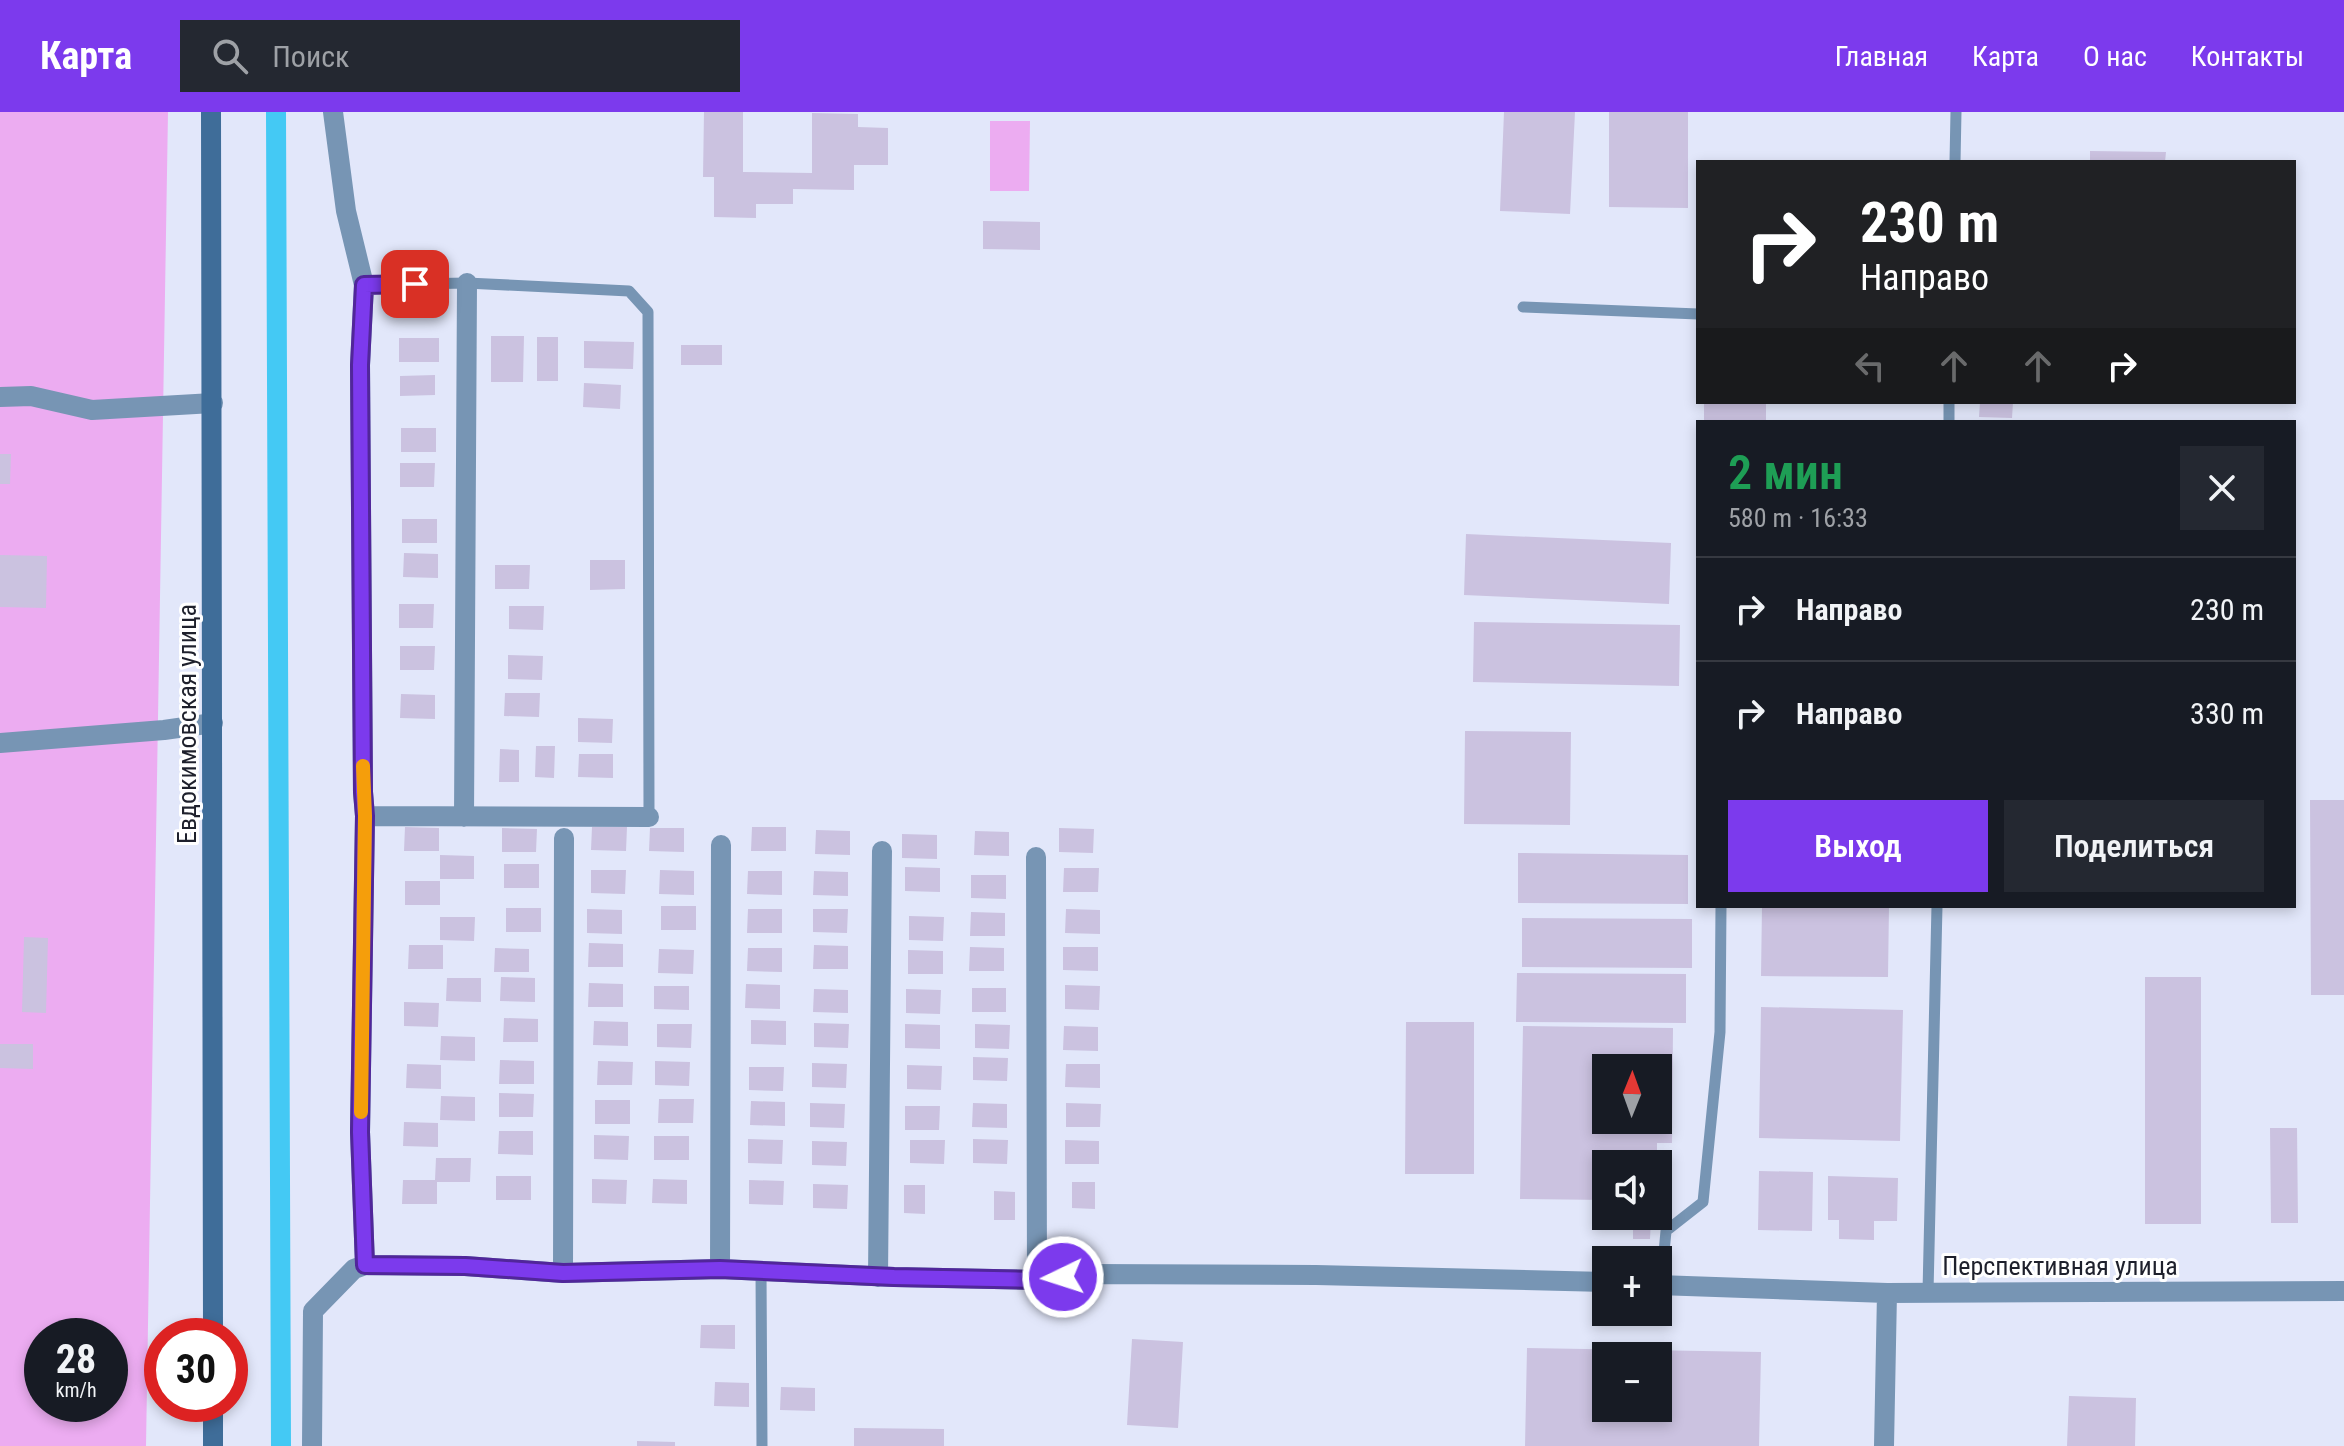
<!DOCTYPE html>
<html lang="ru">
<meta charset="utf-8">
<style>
:root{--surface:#171b24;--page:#242831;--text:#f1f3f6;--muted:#9ea1a6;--line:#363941;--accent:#7c3aed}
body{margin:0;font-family:"Roboto Condensed",sans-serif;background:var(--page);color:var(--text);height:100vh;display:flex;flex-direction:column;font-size:30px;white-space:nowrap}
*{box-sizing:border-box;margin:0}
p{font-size:26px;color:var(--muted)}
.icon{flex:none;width:44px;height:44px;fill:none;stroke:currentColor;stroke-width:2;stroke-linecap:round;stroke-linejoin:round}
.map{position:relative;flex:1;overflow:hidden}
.drawer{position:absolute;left:1696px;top:308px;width:600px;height:488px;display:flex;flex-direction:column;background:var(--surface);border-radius:0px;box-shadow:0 4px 12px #0003}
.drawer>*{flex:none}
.guide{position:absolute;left:1696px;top:48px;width:600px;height:244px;border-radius:0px;box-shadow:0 4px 12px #0003;background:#202124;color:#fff;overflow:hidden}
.needle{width:52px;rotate:1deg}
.fabs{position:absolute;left:1592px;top:942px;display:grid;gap:16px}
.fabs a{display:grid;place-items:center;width:80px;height:80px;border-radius:0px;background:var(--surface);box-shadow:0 4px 12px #0003;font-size:40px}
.speed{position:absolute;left:24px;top:1206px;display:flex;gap:16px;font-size:40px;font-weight:700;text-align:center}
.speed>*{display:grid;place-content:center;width:104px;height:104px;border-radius:50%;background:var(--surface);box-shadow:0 4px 12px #0003;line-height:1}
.speed small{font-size:20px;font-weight:400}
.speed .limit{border:12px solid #d22;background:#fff;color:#111}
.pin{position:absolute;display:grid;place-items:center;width:68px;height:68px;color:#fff;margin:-34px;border-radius:16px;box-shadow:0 4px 12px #0006}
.me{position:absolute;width:88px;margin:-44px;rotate:266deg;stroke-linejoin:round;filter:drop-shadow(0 0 6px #0008)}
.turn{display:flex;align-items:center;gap:28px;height:168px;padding:0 32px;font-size:36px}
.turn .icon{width:104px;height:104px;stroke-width:2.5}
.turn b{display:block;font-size:56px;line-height:68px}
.lanes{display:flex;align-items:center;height:76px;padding:0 32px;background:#0003;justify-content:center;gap:40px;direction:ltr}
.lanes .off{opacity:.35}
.round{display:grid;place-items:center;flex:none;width:84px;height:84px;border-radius:0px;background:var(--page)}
.overview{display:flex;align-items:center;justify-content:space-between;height:136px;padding:0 32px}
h1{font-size:48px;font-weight:600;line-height:60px;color:#1e9e55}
.primary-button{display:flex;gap:16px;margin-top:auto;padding:16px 32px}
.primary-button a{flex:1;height:92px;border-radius:0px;background:var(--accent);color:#fff;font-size:32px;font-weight:600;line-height:92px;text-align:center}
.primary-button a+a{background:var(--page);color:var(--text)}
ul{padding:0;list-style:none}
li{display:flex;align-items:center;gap:24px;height:104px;padding:0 32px;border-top:2px solid var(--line)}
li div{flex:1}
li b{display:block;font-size:30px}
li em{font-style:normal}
header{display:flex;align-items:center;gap:48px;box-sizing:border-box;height:112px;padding:0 40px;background:var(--accent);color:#fff}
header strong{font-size:38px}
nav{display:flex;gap:44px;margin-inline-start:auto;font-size:28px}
.search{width:560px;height:72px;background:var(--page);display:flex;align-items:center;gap:20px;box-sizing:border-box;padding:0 28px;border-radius:0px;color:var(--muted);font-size:30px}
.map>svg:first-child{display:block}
</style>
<header>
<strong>Карта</strong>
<div class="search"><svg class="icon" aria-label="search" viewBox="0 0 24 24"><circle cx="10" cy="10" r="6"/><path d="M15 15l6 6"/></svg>Поиск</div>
<nav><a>Главная</a><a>Карта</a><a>О нас</a><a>Контакты</a></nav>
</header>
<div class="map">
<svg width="2344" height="1334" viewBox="0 0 2344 1334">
<rect width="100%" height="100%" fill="#e2e7fa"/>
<path fill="#ecacf1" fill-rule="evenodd" d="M0,0H168L146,1334H0ZM42,1224H110V1292H42Z
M990,9H1030L1029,79H990Z"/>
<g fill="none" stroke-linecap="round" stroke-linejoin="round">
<path stroke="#44c9f4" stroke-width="20" d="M276,0L281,1334"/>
</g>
<path fill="#cbc2e0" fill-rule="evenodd" d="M704,0H743V60L812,61V1L858,2V15L888,16V53H854V78L793,77V92H756V106L714,105V65H703Z
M1504,0H1575L1570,102L1500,99Z
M1609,0H1688V96L1609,95Z
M2090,39L2166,40L2165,50H2090Z
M983,109L1040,110V138L983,137Z
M491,224H524L523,270H491Z
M537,225H558V269H537Z
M399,226H439V250H399Z
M584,229L634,230L633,257L584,256Z
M681,233H722V253H681Z
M435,263V283L400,284V264Z
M584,271L621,273L620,297L583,295Z
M1704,290H1766V310H1704Z
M1980,290H2013L2012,306L1979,305Z
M401,316H436V340H401Z
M0,342H11L10,372H0Z
M400,351H435L434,375H400Z
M402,407H437V431H402Z
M1466,422L1671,431L1669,492L1464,483Z
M404,441L438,442V466L403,465Z
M0,443L47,444L46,496L0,495Z
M590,448H625V477L590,478Z
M495,453H530L529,477H495Z
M399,492H434L433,516H399Z
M509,494H544L543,518L509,517Z
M1474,510L1680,513L1679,574L1473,570Z
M400,534H435L434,558H400Z
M508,543L543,544L542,568L508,567Z
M505,581H540L539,605L504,604Z
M401,582L435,583V607L400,606Z
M578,606L613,607L612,631L578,630Z
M1465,619L1571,620L1570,713L1464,712Z
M536,634H555L554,666L535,665Z
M500,637L519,638V670H499Z
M579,642H613V666L578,665Z
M2310,688H2344V883H2311Z
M405,715L439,716V739H404Z
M592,715H627L626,739L591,738Z
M752,715H786V739H751Z
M502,716L537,717L536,740H502Z
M650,716H684V740L649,739Z
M1059,716L1094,717L1093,741L1059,740Z
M816,718L850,719V743L815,742Z
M975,719L1009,720V744L974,743Z
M902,722L937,723V747L902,746Z
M1518,741L1688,743V792L1518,791Z
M440,743L474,744V767H440Z
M504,752H539V776H504Z
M905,755L940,756V780L905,779Z
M1064,756H1099L1098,780H1063Z
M591,758H626L625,782L591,781Z
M660,758L694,759V783L659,782Z
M748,759H782V783L747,782Z
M814,759L848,760V784L813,783Z
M971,763H1006V787L971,786Z
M405,769H440V793H405Z
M661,794H696V818H661Z
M1762,794H1889L1888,865L1761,864Z
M506,796H541V820H506Z
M587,797L622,798V822L587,821Z
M748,797H782V821H747Z
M813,797H848L847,821L813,820Z
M1066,797L1100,798V822L1065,821Z
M971,800L1005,801V824H970Z
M909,804L944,805L943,829L909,828Z
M440,805H475L474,829L440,828Z
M1522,806L1692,807V856L1522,855Z
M24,825L48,826L46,901L22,900Z
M589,831L623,832V855H588Z
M409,833H443V857H408Z
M814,833L848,834V857H813Z
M970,835L1004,836V859H969Z
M1063,835H1098V859L1063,858Z
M495,836L529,837V860H494Z
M748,836H782V860L747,859Z
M659,837L694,838L693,862L658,861Z
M908,838L943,839V862H908Z
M1517,861L1686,862V911L1516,910Z
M501,865L535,866V890L500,889Z
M2145,865H2201V1112H2145Z
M447,866H481V890L446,889Z
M589,871L623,872V895H588Z
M746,872L780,873V897L745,896Z
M1065,873L1100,874L1099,898L1065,897Z
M654,874H689V898L654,897Z
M972,876H1006V900H972Z
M814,877L848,878V901L813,900Z
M906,877L941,878L940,902L906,901Z
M404,890L439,891L438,915L404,914Z
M1761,895L1903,898L1900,1029L1759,1026Z
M504,906L538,907V930H503Z
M751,908L786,909V933L751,932Z
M594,909L628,910V934L593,933Z
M1406,910H1474V1062H1405Z
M814,911L849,912L848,936L814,935Z
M657,912H692L691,936L657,935Z
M905,912L940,913V937L905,936Z
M975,912L1010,913L1009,937L975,936Z
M1064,914L1098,915V939L1063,938Z
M1523,914L1673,916L1672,1031H1657V1052H1606V1088L1520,1087ZM1606,956H1658V1008H1606Z
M441,924L475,925V949L440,948Z
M0,932H33V957L0,956Z
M973,945L1008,946L1007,969L973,968Z
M500,948L534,949V972H499Z
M598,949L633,950L632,973H597Z
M655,949L690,950L689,974L655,973Z
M812,951L847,952L846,976L812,975Z
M407,952L441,953V977L406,976Z
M1066,952H1100V976L1065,975Z
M907,953L942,954L941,978L907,977Z
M749,955H784L783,979L749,978Z
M499,981L534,982L533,1005H499Z
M441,984L475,985V1009L440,1008Z
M659,987H694L693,1011H658Z
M595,988H630V1012H595Z
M751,989L785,990V1014L750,1013Z
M810,991L845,992L844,1016L810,1015Z
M973,991L1007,992V1016L972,1015Z
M1066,991L1101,992L1100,1015H1066Z
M905,994H940L939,1018H905Z
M404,1010L438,1011V1035L403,1034Z
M2270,1016H2297L2298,1111H2271Z
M499,1019H533V1043L498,1042Z
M594,1023L629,1024L628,1048L594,1047Z
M654,1024H689V1048H654Z
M748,1027L783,1028L782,1052L748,1051Z
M973,1027L1008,1028L1007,1052L973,1051Z
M910,1028H945L944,1052L910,1051Z
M1065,1028L1099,1029V1052H1065Z
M812,1029L847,1030L846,1054L812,1053Z
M436,1046H471L470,1070H437V1092H402L403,1068H435Z
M1759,1059L1813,1060L1812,1119L1758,1118Z
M496,1064H531V1088H496Z
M1828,1064L1898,1066L1897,1109H1874V1128L1839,1127V1108H1828Z
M592,1067L627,1068L626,1092L592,1091Z
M653,1067L687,1068V1092L652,1091Z
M749,1068L784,1069L783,1093L749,1092Z
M1072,1070H1095V1097L1072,1096Z
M813,1072L848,1073L847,1097L813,1096Z
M904,1073H925V1102L904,1101Z
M994,1079L1015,1080V1108H994Z
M1633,1106L1651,1107L1650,1127H1633Z
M701,1213H735V1237L700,1236Z
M1132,1227L1183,1230L1178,1316L1127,1313Z
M1527,1236L1761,1240L1759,1334H1525ZM1606,1244H1658V1296H1606Z
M715,1270L749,1271V1295L714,1294Z
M781,1275L815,1276V1299L780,1298Z
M2069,1284L2136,1286L2135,1334H2067Z
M854,1316L944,1317V1334H854Z
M637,1329L675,1330V1334H637Z"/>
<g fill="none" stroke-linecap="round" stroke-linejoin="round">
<path stroke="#7795b4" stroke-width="11" d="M1955,50L1956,0
M364,173L467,171L629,179L648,200L649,705
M1523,195L1698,202
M1949,310V290
M761,1159L762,1334
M1661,1173L1666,1119L1703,1090L1720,920L1721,794
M1928,1180L1937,794"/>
<path stroke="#7795b4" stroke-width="20" d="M333,0L346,99L364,173L360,253L363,680L365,704L360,1020L365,1153L465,1154L563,1161L720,1157L894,1165L1037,1168L1089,1162L1316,1163L1606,1170
M0,285L31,284L92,298L213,291
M0,631L164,618L213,611
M365,704L649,705
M464,705L467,171
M1036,745L1037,1168
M720,1157L721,733
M563,1161L564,726
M878,1165L882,739
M1658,1173L1887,1181L2344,1179
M312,1334L313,1199L354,1157L365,1153
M1884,1334L1887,1181"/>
<path stroke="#3f6d99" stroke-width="20" d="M211,0L213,1224
M213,1292V1334"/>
</g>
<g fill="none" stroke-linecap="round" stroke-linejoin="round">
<g stroke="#51269a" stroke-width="20">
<path id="route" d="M415,172L364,173L360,253L363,680L365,704L360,1020L365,1153L465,1154L563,1161L720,1157L894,1165L1037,1168L1063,1165"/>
</g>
<use href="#route" stroke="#7c3aed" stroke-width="14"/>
<path stroke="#f59e0b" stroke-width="14" d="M361,1000L365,704L363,654"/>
</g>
<g text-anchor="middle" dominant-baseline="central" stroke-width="6" stroke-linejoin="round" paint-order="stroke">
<g font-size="26" fill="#1e202c" stroke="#fff">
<text transform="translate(187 612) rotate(-90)">Евдокимовская улица</text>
<text x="2060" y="1154">Перспективная улица</text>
</g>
</g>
</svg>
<div class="fabs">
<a><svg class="needle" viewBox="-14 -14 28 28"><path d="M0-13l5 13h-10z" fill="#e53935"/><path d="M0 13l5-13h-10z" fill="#9ea1a6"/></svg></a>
<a><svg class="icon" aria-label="sound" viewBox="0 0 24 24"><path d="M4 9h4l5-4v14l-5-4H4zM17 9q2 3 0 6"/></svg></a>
<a>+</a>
<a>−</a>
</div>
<div class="speed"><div>28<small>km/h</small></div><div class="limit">30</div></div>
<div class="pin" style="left:415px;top:172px;background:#d93025"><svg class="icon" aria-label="arrive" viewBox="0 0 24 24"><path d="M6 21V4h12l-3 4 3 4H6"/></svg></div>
<svg class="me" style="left:1063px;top:1165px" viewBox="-20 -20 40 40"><circle r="17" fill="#7c3aed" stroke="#fff" stroke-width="3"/><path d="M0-11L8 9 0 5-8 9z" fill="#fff"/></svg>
<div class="guide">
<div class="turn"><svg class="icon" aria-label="right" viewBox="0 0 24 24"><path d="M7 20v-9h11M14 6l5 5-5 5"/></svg><div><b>230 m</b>Направо</div></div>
<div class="lanes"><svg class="icon off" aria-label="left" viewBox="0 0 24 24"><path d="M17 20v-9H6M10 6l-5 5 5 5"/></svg><svg class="icon off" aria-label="ahead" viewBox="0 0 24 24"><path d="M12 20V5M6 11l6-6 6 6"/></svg><svg class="icon off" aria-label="ahead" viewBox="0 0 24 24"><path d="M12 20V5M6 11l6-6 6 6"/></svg><svg class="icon" aria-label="right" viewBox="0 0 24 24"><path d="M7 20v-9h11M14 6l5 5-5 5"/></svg></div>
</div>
<section class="drawer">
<div class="overview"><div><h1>2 мин</h1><p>580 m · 16:33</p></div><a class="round"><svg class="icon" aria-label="close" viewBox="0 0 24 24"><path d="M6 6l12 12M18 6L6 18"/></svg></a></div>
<ul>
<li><svg class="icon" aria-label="right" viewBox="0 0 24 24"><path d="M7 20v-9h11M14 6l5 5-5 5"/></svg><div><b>Направо</b></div><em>230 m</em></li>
<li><svg class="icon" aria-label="right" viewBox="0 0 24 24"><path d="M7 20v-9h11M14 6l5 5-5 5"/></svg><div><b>Направо</b></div><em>330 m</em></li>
</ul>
<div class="primary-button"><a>Выход</a><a>Поделиться</a></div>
</section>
</div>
